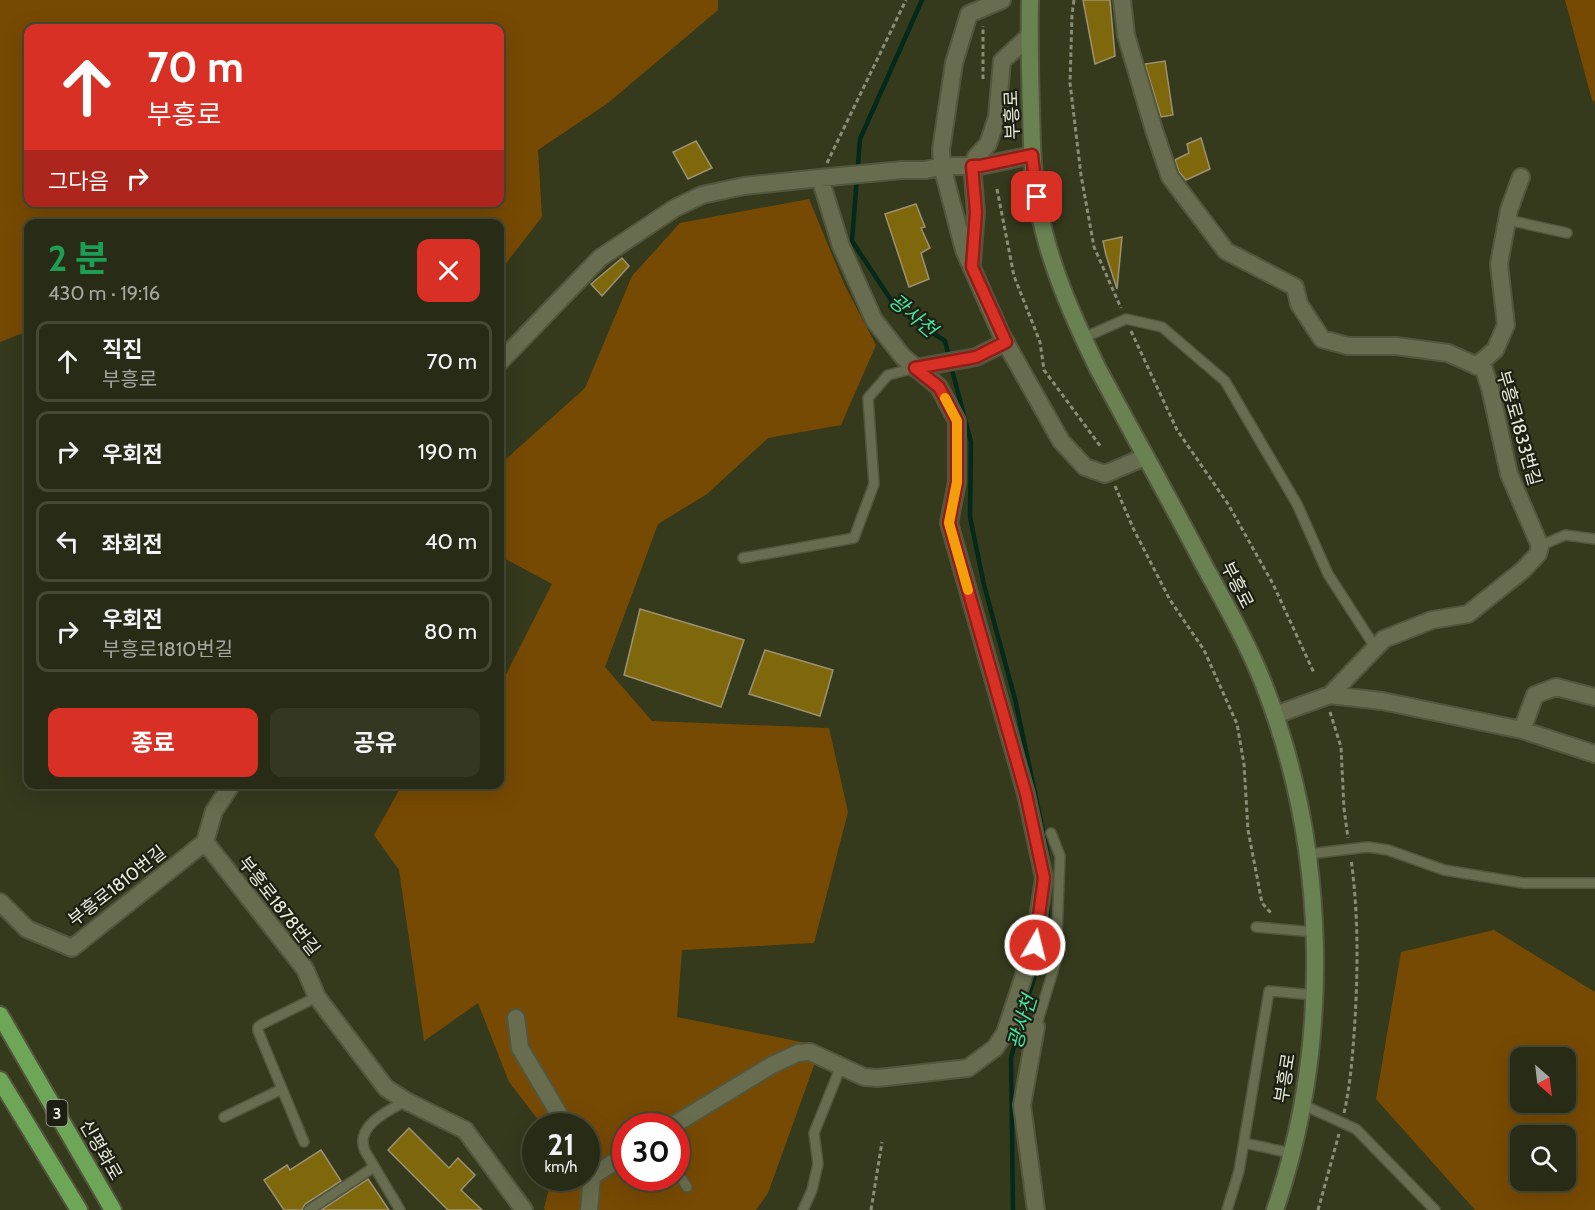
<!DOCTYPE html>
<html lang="ko">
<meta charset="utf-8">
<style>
:root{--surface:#282c16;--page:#343823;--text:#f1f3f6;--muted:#a5a7a1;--line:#444835;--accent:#d93025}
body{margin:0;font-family:Cabin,"Noto Sans KR",sans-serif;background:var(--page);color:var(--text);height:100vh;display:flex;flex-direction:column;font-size:22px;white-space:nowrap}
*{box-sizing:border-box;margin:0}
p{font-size:20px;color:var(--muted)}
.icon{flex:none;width:33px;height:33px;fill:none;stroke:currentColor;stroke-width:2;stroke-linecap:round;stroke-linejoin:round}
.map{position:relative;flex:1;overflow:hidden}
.drawer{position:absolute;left:24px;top:219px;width:480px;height:570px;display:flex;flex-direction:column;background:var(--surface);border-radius:12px;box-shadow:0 6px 24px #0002,0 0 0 2px var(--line)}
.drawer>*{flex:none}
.guide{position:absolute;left:24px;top:24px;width:480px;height:183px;border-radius:12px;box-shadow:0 6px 24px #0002,0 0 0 2px var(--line);background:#d93025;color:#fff;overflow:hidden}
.needle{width:39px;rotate:152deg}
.fabs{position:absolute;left:1510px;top:1047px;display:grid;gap:12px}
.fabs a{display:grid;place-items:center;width:66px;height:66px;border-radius:12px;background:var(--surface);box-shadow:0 6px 24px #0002,0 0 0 2px var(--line);font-size:30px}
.speed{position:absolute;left:522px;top:1113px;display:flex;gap:12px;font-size:30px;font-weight:700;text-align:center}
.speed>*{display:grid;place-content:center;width:78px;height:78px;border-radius:50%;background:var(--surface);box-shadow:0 6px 24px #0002,0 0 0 2px var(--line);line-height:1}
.speed small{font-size:15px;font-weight:400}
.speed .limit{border:9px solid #d22;background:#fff;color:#111}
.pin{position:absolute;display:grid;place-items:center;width:51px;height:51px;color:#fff;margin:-26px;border-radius:12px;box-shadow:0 3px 9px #0006}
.me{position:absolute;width:66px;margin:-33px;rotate:8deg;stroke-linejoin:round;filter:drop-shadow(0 0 4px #0008)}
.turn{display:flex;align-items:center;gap:21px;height:126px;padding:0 24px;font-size:27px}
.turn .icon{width:78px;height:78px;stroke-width:2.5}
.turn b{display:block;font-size:42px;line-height:51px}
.then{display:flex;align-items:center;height:57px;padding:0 24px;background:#0003;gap:12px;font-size:22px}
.round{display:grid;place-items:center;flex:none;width:63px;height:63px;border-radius:12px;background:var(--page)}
.summary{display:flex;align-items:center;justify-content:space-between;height:102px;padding:0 24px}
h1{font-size:36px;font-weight:700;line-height:45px;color:#1e9e55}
.cta{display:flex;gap:12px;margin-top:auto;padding:12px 24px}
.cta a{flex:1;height:69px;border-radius:12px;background:var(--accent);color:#fff;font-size:24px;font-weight:700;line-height:69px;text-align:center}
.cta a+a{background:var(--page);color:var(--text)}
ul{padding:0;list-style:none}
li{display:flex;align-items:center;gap:18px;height:81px;margin:0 12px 9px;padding:0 12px;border:3px solid var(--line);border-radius:12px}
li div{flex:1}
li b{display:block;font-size:22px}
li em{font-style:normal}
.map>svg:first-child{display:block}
</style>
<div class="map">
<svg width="1595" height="1210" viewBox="0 0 1595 1210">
<rect width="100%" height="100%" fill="#353a1d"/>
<path fill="#774a03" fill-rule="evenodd" d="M0,0H718V10L608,103L538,150L542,217L500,271V224H28V331L0,342ZM28,28H500V202H28Z
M1565,0H1595V102L1592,100Z
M809,199L845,286L876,345L841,425L768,438L707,494L658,524L605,667L652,721L829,728L848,812L814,943L682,950L677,1017L821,1046L768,1193L756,1210H545L544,1208L552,1178H586V1126H543L509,1082L478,1003L424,1041L399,870L374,835L402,785L500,784V686L552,584L500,556V460H505L585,388L632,276L680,223ZM626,1126H676V1178H626Z
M1494,930L1595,992V1210H1475L1376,1099L1401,952ZM1521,1058H1566V1102H1521ZM1521,1136H1566V1180H1521Z"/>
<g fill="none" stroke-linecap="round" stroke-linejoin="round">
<path stroke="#03291a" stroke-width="4.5" d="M922,0L860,139L852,241L891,300L913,320L945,341L949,357
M951,366L971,442L970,517L984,585L1015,699L1047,850V859
M1013,1210L1011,1058L1025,1006L1048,936V906"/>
</g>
<path fill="#7f680b" stroke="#9c9273" stroke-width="1.5" d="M1083,0H1110L1115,56L1095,64Z
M1165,61L1173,115L1161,117L1145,64Z
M1201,138L1210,169L1186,180L1179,172L1175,160L1189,153L1187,144Z
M696,141L712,168L688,179L673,152Z
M916,204L925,227L921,228L930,248L921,253L929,279L909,287L885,214Z
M1122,237L1117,289L1106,255L1103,241Z
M622,258L629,266L602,296L591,284Z
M640,609L744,640L721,707L624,675Z
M765,650L833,670L820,716L749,694Z
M409,1128L449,1168L458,1158L475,1175L461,1190L482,1210H448L388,1150Z
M321,1150L341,1181L305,1204L302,1210H284L264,1180L287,1165L290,1170Z
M368,1179L389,1210H321Z"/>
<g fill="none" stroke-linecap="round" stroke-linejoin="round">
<g stroke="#52563d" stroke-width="12">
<path id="service" d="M1508,220L1567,233
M1083,338L1126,319L1162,327L1225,381L1297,504L1328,574L1375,647
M1540,546L1565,535L1595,539
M743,558L854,538L874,484L868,398L888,375L915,368
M1308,854L1368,847L1388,850L1444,870L1523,883H1595
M1256,927L1314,932
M1036,1027L1056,961L1060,856L1051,833
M1301,1104L1356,1129L1435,1210
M224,1117L282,1089
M304,1142L258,1031V1027L262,1024L317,997
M1244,1143L1291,1153
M676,1170L687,1187
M309,1210L374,1167
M400,1210L365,1151C354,1126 389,1110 406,1101
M803,1210L812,1190L818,1164L814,1133L841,1066
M1227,1210L1239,1171L1269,991L1314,995"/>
</g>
<g stroke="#52563d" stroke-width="20">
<path id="minor" d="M1002,0L969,14L954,63L941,150L942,166L964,250L1002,336L1061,441L1085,467L1105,474L1145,457
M1122,0L1126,35L1154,130L1170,177L1226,251L1295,287L1299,304L1322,339L1348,346H1396L1448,353L1484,369L1490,388L1509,474L1540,546L1538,554L1523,570L1468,614L1432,620L1384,639L1330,695
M972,262L976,212L972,166L976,157L988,144L997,117L1002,61L1029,36
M500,362L600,258L675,208L702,195L744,186L820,178L902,170H926L942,166H980L1032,155
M1476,366L1495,350L1506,325L1499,264L1509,210L1521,177
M915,368L976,357L1006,342
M1275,715L1330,695L1382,701L1522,730L1595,754
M1522,730L1535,695L1556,687L1595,697
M205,842L305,969L317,997L386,1088L406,1101L465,1130L524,1210
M0,902L27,929L72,948L205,842L214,811L232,784
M516,1018L520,1048L566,1126
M1009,1023L1036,1027L1022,1105L1036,1210
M672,1126L772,1065L798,1053L810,1052L864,1077L878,1078L968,1068L995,1048L1005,1033L1034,945L1044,878L1026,794L949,523L957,482V421L939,387L903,357L874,320L841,246L820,178
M586,1162L592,1176
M589,1210L592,1176L626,1155"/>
</g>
<g stroke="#52563d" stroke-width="20">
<path id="secondary" d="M1030,0C1029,37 1030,73 1031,109C1032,143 1032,176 1039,209C1049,264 1073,317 1097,367C1133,434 1170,500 1205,567C1226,605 1248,644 1264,685C1328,849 1332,1043 1275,1210"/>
</g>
<g stroke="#52563d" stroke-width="20">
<path id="trunk" d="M0,1015L113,1210
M0,1080L79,1210"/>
</g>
<path stroke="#898d76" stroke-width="3" stroke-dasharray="4.5 3" stroke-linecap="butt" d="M1074,0L1072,15L1070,83L1081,175L1094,247L1121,308
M983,79V26
M827,163L906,0
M997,189L1014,276L1040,342L1044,370L1101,447
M1131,331L1177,430L1228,504L1273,584L1314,673
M1115,486L1134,530L1170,600L1204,650L1237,724L1244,764L1248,830L1262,903L1271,913
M1330,712L1341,747L1344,809L1348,838
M1344,1113C1350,1087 1352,1061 1354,1035C1358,977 1359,917 1351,859
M871,1210L882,1142
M1318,1210L1339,1134"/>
<use href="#service" stroke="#686d4f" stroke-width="9"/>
<use href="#minor" stroke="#686d4f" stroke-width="16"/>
<use href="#secondary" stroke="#6a8252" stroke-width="16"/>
<use href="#trunk" stroke="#6ea658" stroke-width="16"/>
</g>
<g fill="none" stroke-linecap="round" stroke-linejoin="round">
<g stroke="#8d1f18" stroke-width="15">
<path id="route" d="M1035,945L1044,878L1026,794L949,523L957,482V421L939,387L915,368L976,357L1006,342L972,267L976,212L972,166H980L1032,155L1037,197"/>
</g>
<use href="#route" stroke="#d93025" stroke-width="10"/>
<path stroke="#f59e0b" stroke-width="10" d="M945,398L957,421V482L949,523L968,590"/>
</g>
<g text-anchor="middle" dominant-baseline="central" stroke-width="4.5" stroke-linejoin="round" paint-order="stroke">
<rect fill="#1d1f13" stroke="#abae9f" stroke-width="1.5" x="46.5" y="1100" width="21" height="26" rx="4.5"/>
<g font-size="16" font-weight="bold" fill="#e8ecdb">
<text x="57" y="1113">3</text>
</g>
<g font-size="18" fill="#e8ecdb" stroke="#1d1f13">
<text transform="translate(1012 115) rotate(-92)">부흥로</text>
<text transform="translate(1519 428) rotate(74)">부흥로1833번길</text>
<text transform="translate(1237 585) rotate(63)">부흥로</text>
<text transform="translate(117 886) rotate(-38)">부흥로1810번길</text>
<text transform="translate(279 906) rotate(52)">부흥로1878번길</text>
<text transform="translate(1285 1078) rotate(-81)">부흥로</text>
<text transform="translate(101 1150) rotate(60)">신평화로</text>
</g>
<g font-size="20" font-style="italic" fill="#44e1a0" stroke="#1d1f13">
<text transform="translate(913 315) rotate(40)">광사천</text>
<text transform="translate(1022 1022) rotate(-73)">광사천</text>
</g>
</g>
</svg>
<div class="fabs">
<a><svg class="needle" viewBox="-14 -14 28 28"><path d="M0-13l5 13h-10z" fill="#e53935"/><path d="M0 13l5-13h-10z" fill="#a5a7a1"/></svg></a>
<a><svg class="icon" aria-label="search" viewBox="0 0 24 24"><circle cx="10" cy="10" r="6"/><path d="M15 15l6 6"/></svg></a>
</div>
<div class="speed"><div>21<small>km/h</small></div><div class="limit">30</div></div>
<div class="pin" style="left:1037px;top:197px;background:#d93025"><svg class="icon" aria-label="arrive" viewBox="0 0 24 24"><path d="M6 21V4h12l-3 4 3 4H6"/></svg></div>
<svg class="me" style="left:1035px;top:945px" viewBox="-20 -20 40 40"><circle r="17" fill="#d93025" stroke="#fff" stroke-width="3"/><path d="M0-11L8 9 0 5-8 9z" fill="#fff"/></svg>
<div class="guide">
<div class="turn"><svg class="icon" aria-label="ahead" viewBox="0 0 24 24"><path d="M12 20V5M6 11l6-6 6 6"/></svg><div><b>70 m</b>부흥로</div></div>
<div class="then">그다음<svg class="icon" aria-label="right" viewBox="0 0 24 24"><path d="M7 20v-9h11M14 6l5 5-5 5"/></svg></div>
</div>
<section class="drawer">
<div class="summary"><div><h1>2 분</h1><p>430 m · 19:16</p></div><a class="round" style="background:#d93025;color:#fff"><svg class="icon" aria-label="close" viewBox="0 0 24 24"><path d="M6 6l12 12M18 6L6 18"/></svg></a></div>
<ul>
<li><svg class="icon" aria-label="ahead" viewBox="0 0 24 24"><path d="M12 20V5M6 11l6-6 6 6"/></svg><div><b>직진</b><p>부흥로</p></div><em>70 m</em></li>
<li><svg class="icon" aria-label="right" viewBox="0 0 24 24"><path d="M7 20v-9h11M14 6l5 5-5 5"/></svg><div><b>우회전</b></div><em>190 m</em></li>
<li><svg class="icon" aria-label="left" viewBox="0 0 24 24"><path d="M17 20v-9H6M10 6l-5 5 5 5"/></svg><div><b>좌회전</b></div><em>40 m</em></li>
<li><svg class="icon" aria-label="right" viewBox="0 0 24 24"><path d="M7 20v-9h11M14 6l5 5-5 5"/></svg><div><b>우회전</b><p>부흥로1810번길</p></div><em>80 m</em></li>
</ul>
<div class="cta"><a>종료</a><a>공유</a></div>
</section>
</div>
